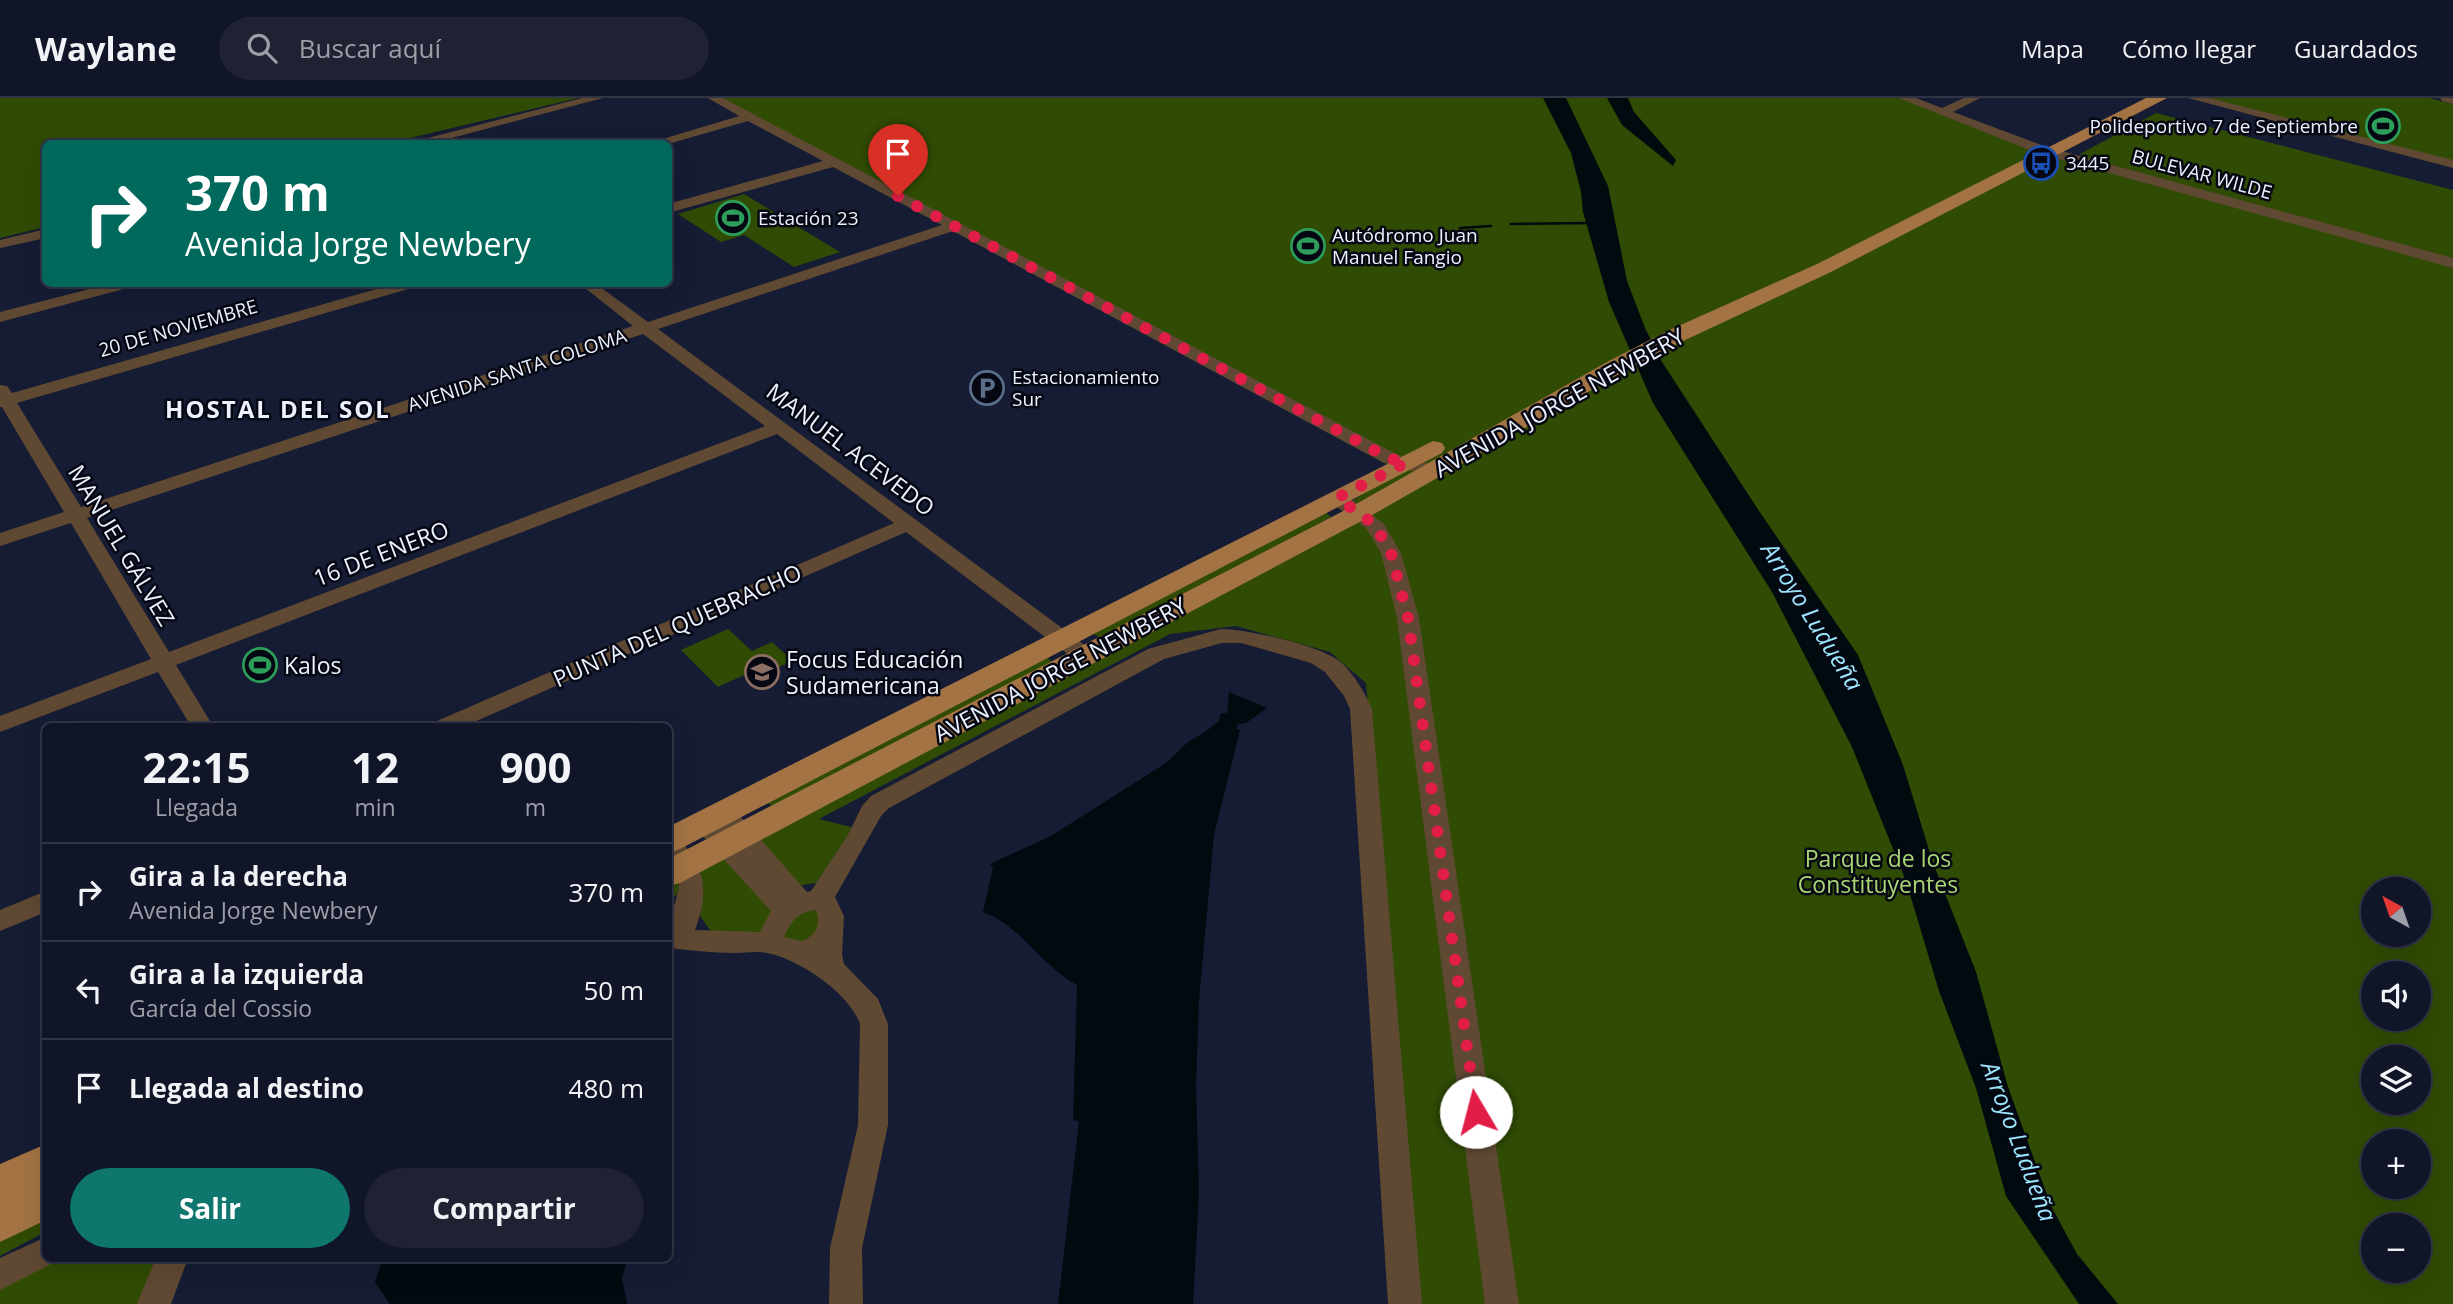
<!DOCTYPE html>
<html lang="es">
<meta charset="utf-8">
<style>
:root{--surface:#101527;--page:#1e2233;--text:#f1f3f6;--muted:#9c9fa7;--line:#303444;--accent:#0f766e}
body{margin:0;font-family:"Open Sans",sans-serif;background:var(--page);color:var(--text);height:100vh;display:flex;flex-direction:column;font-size:26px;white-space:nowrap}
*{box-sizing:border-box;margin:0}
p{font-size:23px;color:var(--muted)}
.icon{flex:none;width:38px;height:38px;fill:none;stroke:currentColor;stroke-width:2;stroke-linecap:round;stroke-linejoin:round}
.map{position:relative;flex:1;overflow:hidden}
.sheet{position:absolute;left:42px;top:625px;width:630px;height:539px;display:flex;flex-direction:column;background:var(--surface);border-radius:10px;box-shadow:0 7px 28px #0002,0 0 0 2px var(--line)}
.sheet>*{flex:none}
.top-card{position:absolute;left:42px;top:42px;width:630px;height:147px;border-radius:10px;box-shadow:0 7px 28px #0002,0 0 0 2px var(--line);background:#00695c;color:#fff;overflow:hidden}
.needle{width:46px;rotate:320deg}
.buttons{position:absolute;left:2361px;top:779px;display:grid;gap:14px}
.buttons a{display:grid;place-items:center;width:70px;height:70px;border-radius:50%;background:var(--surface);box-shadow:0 7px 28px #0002,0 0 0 2px var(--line);font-size:35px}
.pin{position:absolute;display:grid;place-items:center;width:60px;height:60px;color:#fff;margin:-72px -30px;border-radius:50% 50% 50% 0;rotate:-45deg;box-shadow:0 0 7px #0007}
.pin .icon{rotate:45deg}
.me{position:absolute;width:77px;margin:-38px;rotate:352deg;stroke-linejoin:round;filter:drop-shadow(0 0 5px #0008)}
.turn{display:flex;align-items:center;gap:24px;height:147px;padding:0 28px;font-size:32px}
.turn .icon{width:91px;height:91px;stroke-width:2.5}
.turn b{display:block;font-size:49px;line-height:60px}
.eta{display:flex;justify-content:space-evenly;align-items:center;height:119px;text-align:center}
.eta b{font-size:42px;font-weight:700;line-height:49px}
.button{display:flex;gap:14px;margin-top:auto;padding:14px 28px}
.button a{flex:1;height:80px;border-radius:42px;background:var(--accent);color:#fff;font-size:28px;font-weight:700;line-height:80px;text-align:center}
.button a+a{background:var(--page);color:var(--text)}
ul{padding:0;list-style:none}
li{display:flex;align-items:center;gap:21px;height:98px;padding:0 28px;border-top:2px solid var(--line)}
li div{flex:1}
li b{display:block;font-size:26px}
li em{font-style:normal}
header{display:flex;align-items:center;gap:42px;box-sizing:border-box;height:98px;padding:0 35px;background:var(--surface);border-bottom:2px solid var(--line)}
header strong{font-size:33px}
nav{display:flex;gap:38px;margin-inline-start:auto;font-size:24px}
.search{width:490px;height:63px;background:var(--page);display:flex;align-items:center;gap:18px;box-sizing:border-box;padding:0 24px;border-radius:38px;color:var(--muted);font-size:26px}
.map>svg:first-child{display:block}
</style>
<header>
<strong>Waylane</strong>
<div class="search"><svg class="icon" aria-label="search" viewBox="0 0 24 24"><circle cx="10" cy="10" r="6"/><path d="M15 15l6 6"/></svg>Buscar aquí</div>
<nav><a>Mapa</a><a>Cómo llegar</a><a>Guardados</a></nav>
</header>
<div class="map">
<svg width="2453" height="1206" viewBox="0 0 2453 1206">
<rect width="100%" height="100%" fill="#151c34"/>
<path fill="#304b04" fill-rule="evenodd" d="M0,0H578L389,45L46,46L45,129L0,140Z
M714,0H1905L2042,52L2453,165V1206H1421L1366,585L1330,554L1236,528L1170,536L819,721L851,729L854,735L816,785L797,788L775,809L767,830L758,835L713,836L700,818L701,784L669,801V776L1358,415L1347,406L1402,372L1391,361ZM2373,791H2418V836H2373ZM2373,875H2418V920H2373ZM2373,959H2418V1004H2373ZM2373,1043H2418V1088H2373ZM2373,1127H2418V1172H2373Z
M2204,0H2429L2453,6V64Z
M2156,15L2453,92V161L2082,59L2080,56Z
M744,96L840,154L794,169L744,137L721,144L678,116Z
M1325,414L1331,419L1100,540L1092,535Z
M728,531L752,553L772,544L793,563L772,572L766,567L718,589L681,552Z
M1047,559L1052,564L773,709L768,705Z
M819,802L818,850L769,844L778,823Z
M45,1101V1134L0,1158V1125Z
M46,1160H163L146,1206H0V1183Z"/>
<path fill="#010a0e" d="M1543,0H1566L1608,88L1627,183L1645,230L1662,264L1761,416L1858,557L1903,667L1933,765L1976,874L2008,989L2051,1108L2077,1156L2118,1206H2079L2006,1098L1976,990L1939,893L1906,783L1852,649L1772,494L1653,305L1609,204L1583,114L1581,94L1571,55Z
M1607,0H1628L1634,14L1676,62L1673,68L1622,27Z
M1229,594L1267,610L1246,625L1238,626L1236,631L1240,632L1214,737L1199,902L1196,988L1199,1094L1193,1206H1058L1079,1023L1073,1022L1077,887C1042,869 1022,828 983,814L993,769L990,766L1051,738L1166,665L1188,644L1205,634L1219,623L1221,615L1227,616Z
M383,1160H628L622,1180L627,1206H390L375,1184Z"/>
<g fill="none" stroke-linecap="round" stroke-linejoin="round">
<path stroke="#010a0e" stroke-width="2.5" d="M1511,126L1591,125
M1460,130L1491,128"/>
<path fill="#604933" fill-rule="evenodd" d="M582,0H603L429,46H405Z
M708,0H723L1398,357L1440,369L1442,373L1433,379L1384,365L953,133L658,231L1093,553L1096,558L1093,563H1077L906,434L465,628H434L437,623L894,425L777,336L176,567L213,628H191L158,574L0,634V618L151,561L71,425L0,448V435L64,414L2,309H0V287L7,288L12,295L394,186H417L415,189L17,305L81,409L633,228L580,186H596L648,224L942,127L833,69L668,115V106L823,63L748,23L668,46H646L739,18ZM643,236L765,328L169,554L87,420Z
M1899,0H1916L1942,10L1964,0H1980L1953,14L2047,49L2453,160V170L2037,55Z
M2188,0H2209L2453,62V70Z
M2440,0H2453V6L2442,3Z
M46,131V140L0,150V142Z
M109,186H133L131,189L0,224V214Z
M1337,394L1344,396L1384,426L1401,455L1419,520L1519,1206H1485L1397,520L1381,455L1366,430L1330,404L1327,400Z
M1221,531C1247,531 1324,548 1342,565C1355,578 1365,595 1372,611L1422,1206H1388L1350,611L1344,598L1325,574L1311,565L1241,545H1222L1164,561L889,710L881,718L835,799L844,818L842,856L844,866L878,901L888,926V1027L862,1150L863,1206H829L830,1150L858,1027L860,926C849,895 799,861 767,855C757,853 745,855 734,855C713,855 690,852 668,850V830L679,790L678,780L668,763V735C678,738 683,745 689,753C708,781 706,801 695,832L760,834L771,813L696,731L693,725L696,719L705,716L713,719L711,715L714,709L723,706L732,709L807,794L811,793L848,737L862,708L871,698L1148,551ZM816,812C821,827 817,837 802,843L784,839C791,823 798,814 816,812Z
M46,793V814L0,833V812Z
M46,1139V1160H59L57,1163L0,1192V1160Z
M156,1160H188L171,1206H137Z"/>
<path fill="#a37343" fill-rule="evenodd" d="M2146,0H2167L1831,174L1681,244L1623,274L1367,420L680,785L668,788V761L1349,410L1607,264L1665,234L1817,166Z
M1433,343L1442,345L1445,350L1442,355L680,751L668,755V729Z
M46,1046V1122L0,1144V1104L3,1103L0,1104V1066Z"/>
</g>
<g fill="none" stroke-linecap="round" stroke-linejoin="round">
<path stroke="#e11d48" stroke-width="12" stroke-dasharray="0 21.6" d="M898,98L1391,361L1407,364L1337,400L1374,426L1391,455L1408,520L1476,1014"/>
</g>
<defs>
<g id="stadium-ring" transform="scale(1.75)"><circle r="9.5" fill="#050712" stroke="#2e9e5b" stroke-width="1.5"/><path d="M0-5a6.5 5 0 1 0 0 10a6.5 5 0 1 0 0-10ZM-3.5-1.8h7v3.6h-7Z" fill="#2e9e5b"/></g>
<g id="bus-ring" transform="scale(1.75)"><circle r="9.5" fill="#050712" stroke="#1a4fb4" stroke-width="1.5"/><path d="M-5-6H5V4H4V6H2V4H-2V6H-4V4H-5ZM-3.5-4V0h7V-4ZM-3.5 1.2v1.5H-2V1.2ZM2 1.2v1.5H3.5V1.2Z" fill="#1a4fb4"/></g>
<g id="parking-ring" transform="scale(1.75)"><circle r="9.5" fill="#050712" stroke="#5c6f8a" stroke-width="1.5"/><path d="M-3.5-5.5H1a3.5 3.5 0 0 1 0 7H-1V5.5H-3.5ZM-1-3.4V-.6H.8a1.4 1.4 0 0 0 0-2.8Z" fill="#5c6f8a"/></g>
<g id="university-ring" transform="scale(1.75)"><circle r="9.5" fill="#050712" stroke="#8d6e63" stroke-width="1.5"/><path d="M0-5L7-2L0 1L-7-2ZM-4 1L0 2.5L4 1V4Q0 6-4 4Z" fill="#8d6e63"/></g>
</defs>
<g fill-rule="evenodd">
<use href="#stadium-ring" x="2383" y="28"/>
<use href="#bus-ring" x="2041" y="65"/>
<use href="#stadium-ring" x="733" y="120"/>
<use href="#stadium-ring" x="1308" y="148"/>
<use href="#parking-ring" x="987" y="290"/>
<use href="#stadium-ring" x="260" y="567"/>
<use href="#university-ring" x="762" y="574"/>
</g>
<g text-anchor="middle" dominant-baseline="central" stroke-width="5" stroke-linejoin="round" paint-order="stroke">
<g font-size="19" fill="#ecf1ff" stroke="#050712" text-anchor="start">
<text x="2358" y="28" text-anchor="end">Polideportivo 7 de Septiembre</text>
<text x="2066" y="65">3445</text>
<text x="758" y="120">Estación 23</text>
<text x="1332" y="137">Autódromo Juan<tspan x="1332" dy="22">Manuel Fangio</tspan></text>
<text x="1012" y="279">Estacionamiento<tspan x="1012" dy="22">Sur</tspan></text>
</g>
<g font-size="19" fill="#ecf1ff" stroke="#050712">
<text transform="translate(2202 76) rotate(15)">BULEVAR WILDE</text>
<text transform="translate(178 230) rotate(-16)">20 DE NOVIEMBRE</text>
<text transform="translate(517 272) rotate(-18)">AVENIDA SANTA COLOMA</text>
</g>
<g font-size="23" fill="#ecf1ff" stroke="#050712">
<text transform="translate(1559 304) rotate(-29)">AVENIDA JORGE NEWBERY</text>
<text transform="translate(851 351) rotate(37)">MANUEL ACEVEDO</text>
<text transform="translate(122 447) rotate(59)">MANUEL GÁLVEZ</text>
<text transform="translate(381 455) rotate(-21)">16 DE ENERO</text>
<text transform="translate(677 527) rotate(-24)">PUNTA DEL QUEBRACHO</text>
<text transform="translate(1060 571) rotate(-28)">AVENIDA JORGE NEWBERY</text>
</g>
<g font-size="23" fill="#ecf1ff" stroke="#050712" text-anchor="start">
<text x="786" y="561">Focus Educación<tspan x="786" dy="26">Sudamericana</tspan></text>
<text x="284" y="567">Kalos</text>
</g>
<g font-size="23" fill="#aad676" stroke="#050712">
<text x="1878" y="760">Parque de los<tspan x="1878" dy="26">Constituyentes</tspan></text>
</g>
<g font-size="24" font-weight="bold" letter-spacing="2" fill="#ecf1ff" stroke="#050712">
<text x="278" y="310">HOSTAL DEL SOL</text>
</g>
<g font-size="24" font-style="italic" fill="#9be6fc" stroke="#050712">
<text transform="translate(1813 518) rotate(58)">Arroyo Ludueña</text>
<text transform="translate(2020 1043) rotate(69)">Arroyo Ludueña</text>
</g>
</g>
</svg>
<div class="buttons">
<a><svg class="needle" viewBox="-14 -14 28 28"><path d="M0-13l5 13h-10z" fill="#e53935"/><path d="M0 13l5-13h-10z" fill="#9c9fa7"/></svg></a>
<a><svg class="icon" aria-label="sound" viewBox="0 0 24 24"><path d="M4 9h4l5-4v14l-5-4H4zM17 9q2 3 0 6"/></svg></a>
<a><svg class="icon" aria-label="layers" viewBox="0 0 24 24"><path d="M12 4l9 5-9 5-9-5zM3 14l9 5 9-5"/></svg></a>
<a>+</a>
<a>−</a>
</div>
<div class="pin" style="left:898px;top:98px;background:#d93025"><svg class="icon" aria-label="arrive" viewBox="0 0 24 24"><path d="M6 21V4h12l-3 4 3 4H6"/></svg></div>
<svg class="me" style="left:1476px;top:1014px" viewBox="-20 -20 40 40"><circle r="19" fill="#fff"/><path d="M0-13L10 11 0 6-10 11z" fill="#e11d48"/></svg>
<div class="top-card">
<div class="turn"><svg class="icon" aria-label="right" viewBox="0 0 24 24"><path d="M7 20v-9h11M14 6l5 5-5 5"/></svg><div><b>370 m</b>Avenida Jorge Newbery</div></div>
</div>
<section class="sheet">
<div class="eta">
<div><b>22:15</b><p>Llegada</p></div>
<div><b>12</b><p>min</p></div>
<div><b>900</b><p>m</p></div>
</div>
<ul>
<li><svg class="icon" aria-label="right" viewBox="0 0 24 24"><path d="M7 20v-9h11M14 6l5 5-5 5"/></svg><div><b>Gira a la derecha</b><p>Avenida Jorge Newbery</p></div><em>370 m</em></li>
<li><svg class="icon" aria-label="left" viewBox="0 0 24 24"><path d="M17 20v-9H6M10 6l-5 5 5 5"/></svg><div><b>Gira a la izquierda</b><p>García del Cossio</p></div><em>50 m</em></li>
<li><svg class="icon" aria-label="arrive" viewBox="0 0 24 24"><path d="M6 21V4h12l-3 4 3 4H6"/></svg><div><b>Llegada al destino</b></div><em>480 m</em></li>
</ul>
<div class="button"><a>Salir</a><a>Compartir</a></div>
</section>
</div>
